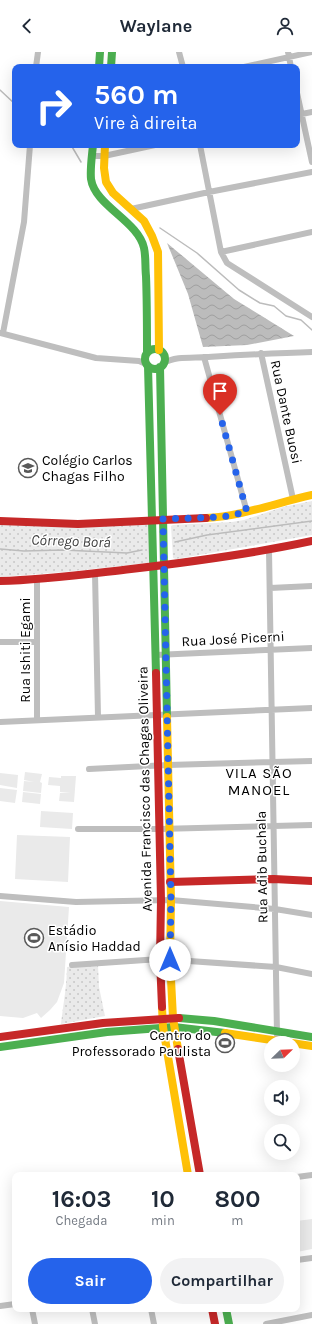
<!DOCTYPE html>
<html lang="pt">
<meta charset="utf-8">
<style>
:root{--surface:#fff;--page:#f2f2f3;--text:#1f2937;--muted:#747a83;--accent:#2563eb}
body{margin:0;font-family:Karla,sans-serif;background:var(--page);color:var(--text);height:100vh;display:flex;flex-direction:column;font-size:15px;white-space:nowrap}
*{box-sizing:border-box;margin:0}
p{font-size:13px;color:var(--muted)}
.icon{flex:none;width:22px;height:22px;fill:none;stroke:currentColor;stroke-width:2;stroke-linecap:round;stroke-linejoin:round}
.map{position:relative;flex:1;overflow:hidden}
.sheet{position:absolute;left:12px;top:1120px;width:288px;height:140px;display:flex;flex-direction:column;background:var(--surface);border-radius:8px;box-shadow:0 4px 16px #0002}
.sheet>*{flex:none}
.hud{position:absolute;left:12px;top:12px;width:288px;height:84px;border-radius:8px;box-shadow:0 4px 16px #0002;background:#2563eb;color:#fff;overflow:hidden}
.needle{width:26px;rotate:67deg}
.buttons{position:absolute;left:264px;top:984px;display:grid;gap:8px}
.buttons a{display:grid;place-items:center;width:36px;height:36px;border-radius:50%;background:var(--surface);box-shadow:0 4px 16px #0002;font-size:20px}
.pin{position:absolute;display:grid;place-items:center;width:34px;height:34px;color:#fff;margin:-41px -17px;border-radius:50% 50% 50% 0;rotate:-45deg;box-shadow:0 0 4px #0007}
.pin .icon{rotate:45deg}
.me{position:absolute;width:44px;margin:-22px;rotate:0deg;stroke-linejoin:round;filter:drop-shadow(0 0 3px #0008)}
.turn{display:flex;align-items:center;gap:14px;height:84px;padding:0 16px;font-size:18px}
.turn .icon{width:52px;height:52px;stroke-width:2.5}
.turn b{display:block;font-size:28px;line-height:34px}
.eta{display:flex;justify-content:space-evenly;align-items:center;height:68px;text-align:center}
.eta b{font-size:24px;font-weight:700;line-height:28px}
.primary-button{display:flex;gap:8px;margin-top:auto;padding:8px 16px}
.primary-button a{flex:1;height:46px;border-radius:24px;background:var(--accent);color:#fff;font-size:16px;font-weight:700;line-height:46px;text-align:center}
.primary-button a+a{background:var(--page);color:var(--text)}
header{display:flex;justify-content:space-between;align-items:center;height:52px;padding:0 16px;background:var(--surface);font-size:18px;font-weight:700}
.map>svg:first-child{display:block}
</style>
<header><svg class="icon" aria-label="back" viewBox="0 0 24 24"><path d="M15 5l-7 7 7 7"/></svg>Waylane<svg class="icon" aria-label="person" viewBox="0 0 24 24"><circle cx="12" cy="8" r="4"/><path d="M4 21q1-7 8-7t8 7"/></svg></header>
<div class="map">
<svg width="312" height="1272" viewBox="0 0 312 1272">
<defs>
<pattern id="grass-dots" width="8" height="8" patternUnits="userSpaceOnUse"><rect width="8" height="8" fill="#eaeaea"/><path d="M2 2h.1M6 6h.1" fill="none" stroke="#c7c7c7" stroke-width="1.8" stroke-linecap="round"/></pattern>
<pattern id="water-waves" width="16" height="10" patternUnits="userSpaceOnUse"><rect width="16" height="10" fill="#bcbcbc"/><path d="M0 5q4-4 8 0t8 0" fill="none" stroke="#a0a0a0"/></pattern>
</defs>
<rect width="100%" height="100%" fill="#fff"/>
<path fill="url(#grass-dots)" d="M312,449V483L176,507L173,506L171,474L173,473L232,470L244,468L283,455Z
M0,472H149L150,508L148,511L64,520L0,525Z
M98,913L99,935L105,964L61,972C63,953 67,934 67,915Z"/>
<path fill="#eaeaea" d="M25,720L42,722L40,730L42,731L41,741L23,739L24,729L34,730L24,728Z
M0,721L18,723L17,736L0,733Z
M61,724H76L74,750L59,749L60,741H71L60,740V734L48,733L49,725L61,726Z
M0,736L17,738L15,751L0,749Z
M23,740L41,742L40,752L22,750Z
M41,759L73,761L72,777L40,775Z
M17,783L70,785L68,830L15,827Z
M0,849L69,855L64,931L57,950L50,958L41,966L37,961L23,966L0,964Z
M312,1167V1197L297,1200V1169Z"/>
<path fill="url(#water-waves)" d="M167,191L234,247L294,284L247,293L203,295L188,242Z"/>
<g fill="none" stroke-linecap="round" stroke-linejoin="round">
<path stroke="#bcbcbc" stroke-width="1.5" d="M0,38L15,52
M71,93L81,110
M160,176L197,201L239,238L260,251L274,254L286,264L301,268L312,278
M175,490L207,483L312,469
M0,497L24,499L63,498L127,501L142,498"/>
<path stroke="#bebebe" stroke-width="6" d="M179,0L183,15
M288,0L291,15
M36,15L38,0
M244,15L312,0
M297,41L312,110
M297,63L312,60
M200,93L221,200L227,211L312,265
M92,104H104L155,93
M131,157L209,140L312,120
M221,200L312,180
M0,281L96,306L139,309L146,312
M3,281L24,170L30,93
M261,301L293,447
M204,305L247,460
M164,311C175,304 193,306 206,305C242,303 277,301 312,300
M269,498L277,983
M95,521L98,665
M37,528V668
M270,536L312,534
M0,590H37
M155,603L312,596
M0,670L312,656
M89,717L168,713L312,709
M78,777H159L312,773
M0,844L76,850L171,848L275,857L312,863
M72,913L160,907L276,915L312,922
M297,1125L312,1123
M297,1208L312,1206
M0,1254L15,1252
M32,1257L35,1272
M92,1257L95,1272
M151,1257L154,1272
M266,1272L312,1263"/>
<path stroke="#4caf50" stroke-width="8" d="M99,15L100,0
M111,15L112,0
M93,93C92,104 90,116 91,127C95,154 138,169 144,196C146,205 145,215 146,224C147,249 147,274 147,300
M145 307a10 10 0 1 1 20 0a10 10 0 1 1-20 0Z
M148,314L156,621
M160,315L167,665
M179,966L214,969L312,985
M0,995L107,980L174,975L225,981
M226,1257L229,1272"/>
<path stroke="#ffc107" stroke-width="8" d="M105,93L104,116L106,130L113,141L144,169L152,184L158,200L159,298
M206,466C242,464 276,451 312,443
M167,665L171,848L170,908L173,966L178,997
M162,955L163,975L188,1123
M225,981L312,994"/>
<path stroke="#c62828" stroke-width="8" d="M0,469L78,472L206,466
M0,529C44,528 87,522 131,517C191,510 252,502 312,489
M156,621L161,848L160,907L162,955
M170,830L274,827L312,829
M0,985L103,971L179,966
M178,997L200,1123
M212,1257L215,1272"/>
</g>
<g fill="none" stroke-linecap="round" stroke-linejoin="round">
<path stroke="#2563eb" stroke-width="7" stroke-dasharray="0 12.6" d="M170,908L171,848L163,467L222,465L247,460L220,363"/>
</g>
<defs>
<g id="university-ring" transform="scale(1)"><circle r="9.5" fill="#fff" stroke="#595959" stroke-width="1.5"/><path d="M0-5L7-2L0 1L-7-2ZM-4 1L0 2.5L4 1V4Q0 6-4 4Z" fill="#595959"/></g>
<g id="stadium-ring" transform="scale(1)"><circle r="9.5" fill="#fff" stroke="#595959" stroke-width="1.5"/><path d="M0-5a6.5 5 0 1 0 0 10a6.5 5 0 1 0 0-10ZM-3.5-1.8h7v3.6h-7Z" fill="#595959"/></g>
</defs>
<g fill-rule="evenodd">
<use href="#university-ring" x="28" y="416"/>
<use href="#stadium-ring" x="34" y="886"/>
<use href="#stadium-ring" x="225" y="991"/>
</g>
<g text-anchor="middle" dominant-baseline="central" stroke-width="3" stroke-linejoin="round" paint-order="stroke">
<g font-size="14" fill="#000" stroke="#fff">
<text transform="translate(286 360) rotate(78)">Rua Dante Buosi</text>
<text transform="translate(233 587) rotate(-3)">Rua José Picerni</text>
<text transform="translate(25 598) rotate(-90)">Rua Ishiti Egami</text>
<text transform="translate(145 737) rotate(-91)">Avenida Francisco das Chagas Oliveira</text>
<text transform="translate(262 815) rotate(-91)">Rua Adib Buchala</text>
</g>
<g font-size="14" fill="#000" stroke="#fff" text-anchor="start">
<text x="42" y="408">Colégio Carlos<tspan x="42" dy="16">Chagas Filho</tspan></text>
<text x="48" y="878">Estádio<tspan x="48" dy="16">Anísio Haddad</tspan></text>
<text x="211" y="983" text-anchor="end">Centro do<tspan x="211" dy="16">Professorado Paulista</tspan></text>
</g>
<g font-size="15" font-style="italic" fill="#414141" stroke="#fff">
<text transform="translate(71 489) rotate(2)">Córrego Borá</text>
</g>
<g font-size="15" letter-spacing="1" fill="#000" stroke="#fff">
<text x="259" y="721">VILA SÃO<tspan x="259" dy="17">MANOEL</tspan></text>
</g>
</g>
</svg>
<div class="buttons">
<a><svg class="needle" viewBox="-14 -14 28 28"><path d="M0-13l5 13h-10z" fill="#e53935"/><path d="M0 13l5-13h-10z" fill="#747a83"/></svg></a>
<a><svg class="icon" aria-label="sound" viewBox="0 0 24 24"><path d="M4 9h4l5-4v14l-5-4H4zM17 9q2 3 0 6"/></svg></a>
<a><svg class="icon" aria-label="search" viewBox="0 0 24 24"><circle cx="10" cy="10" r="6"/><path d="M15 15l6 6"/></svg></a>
</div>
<div class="pin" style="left:220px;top:363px;background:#d93025"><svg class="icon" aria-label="arrive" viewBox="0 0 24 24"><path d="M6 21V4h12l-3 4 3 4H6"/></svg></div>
<svg class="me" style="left:170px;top:908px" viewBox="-20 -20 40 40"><circle r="19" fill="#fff"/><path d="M0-13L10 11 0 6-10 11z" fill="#2563eb"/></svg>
<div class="hud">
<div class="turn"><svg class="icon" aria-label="right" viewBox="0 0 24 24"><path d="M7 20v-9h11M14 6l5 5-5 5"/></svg><div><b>560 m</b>Vire à direita</div></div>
</div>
<section class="sheet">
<div class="eta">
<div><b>16:03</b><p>Chegada</p></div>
<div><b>10</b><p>min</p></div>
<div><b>800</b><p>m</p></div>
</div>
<div class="primary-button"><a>Sair</a><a>Compartilhar</a></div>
</section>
</div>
